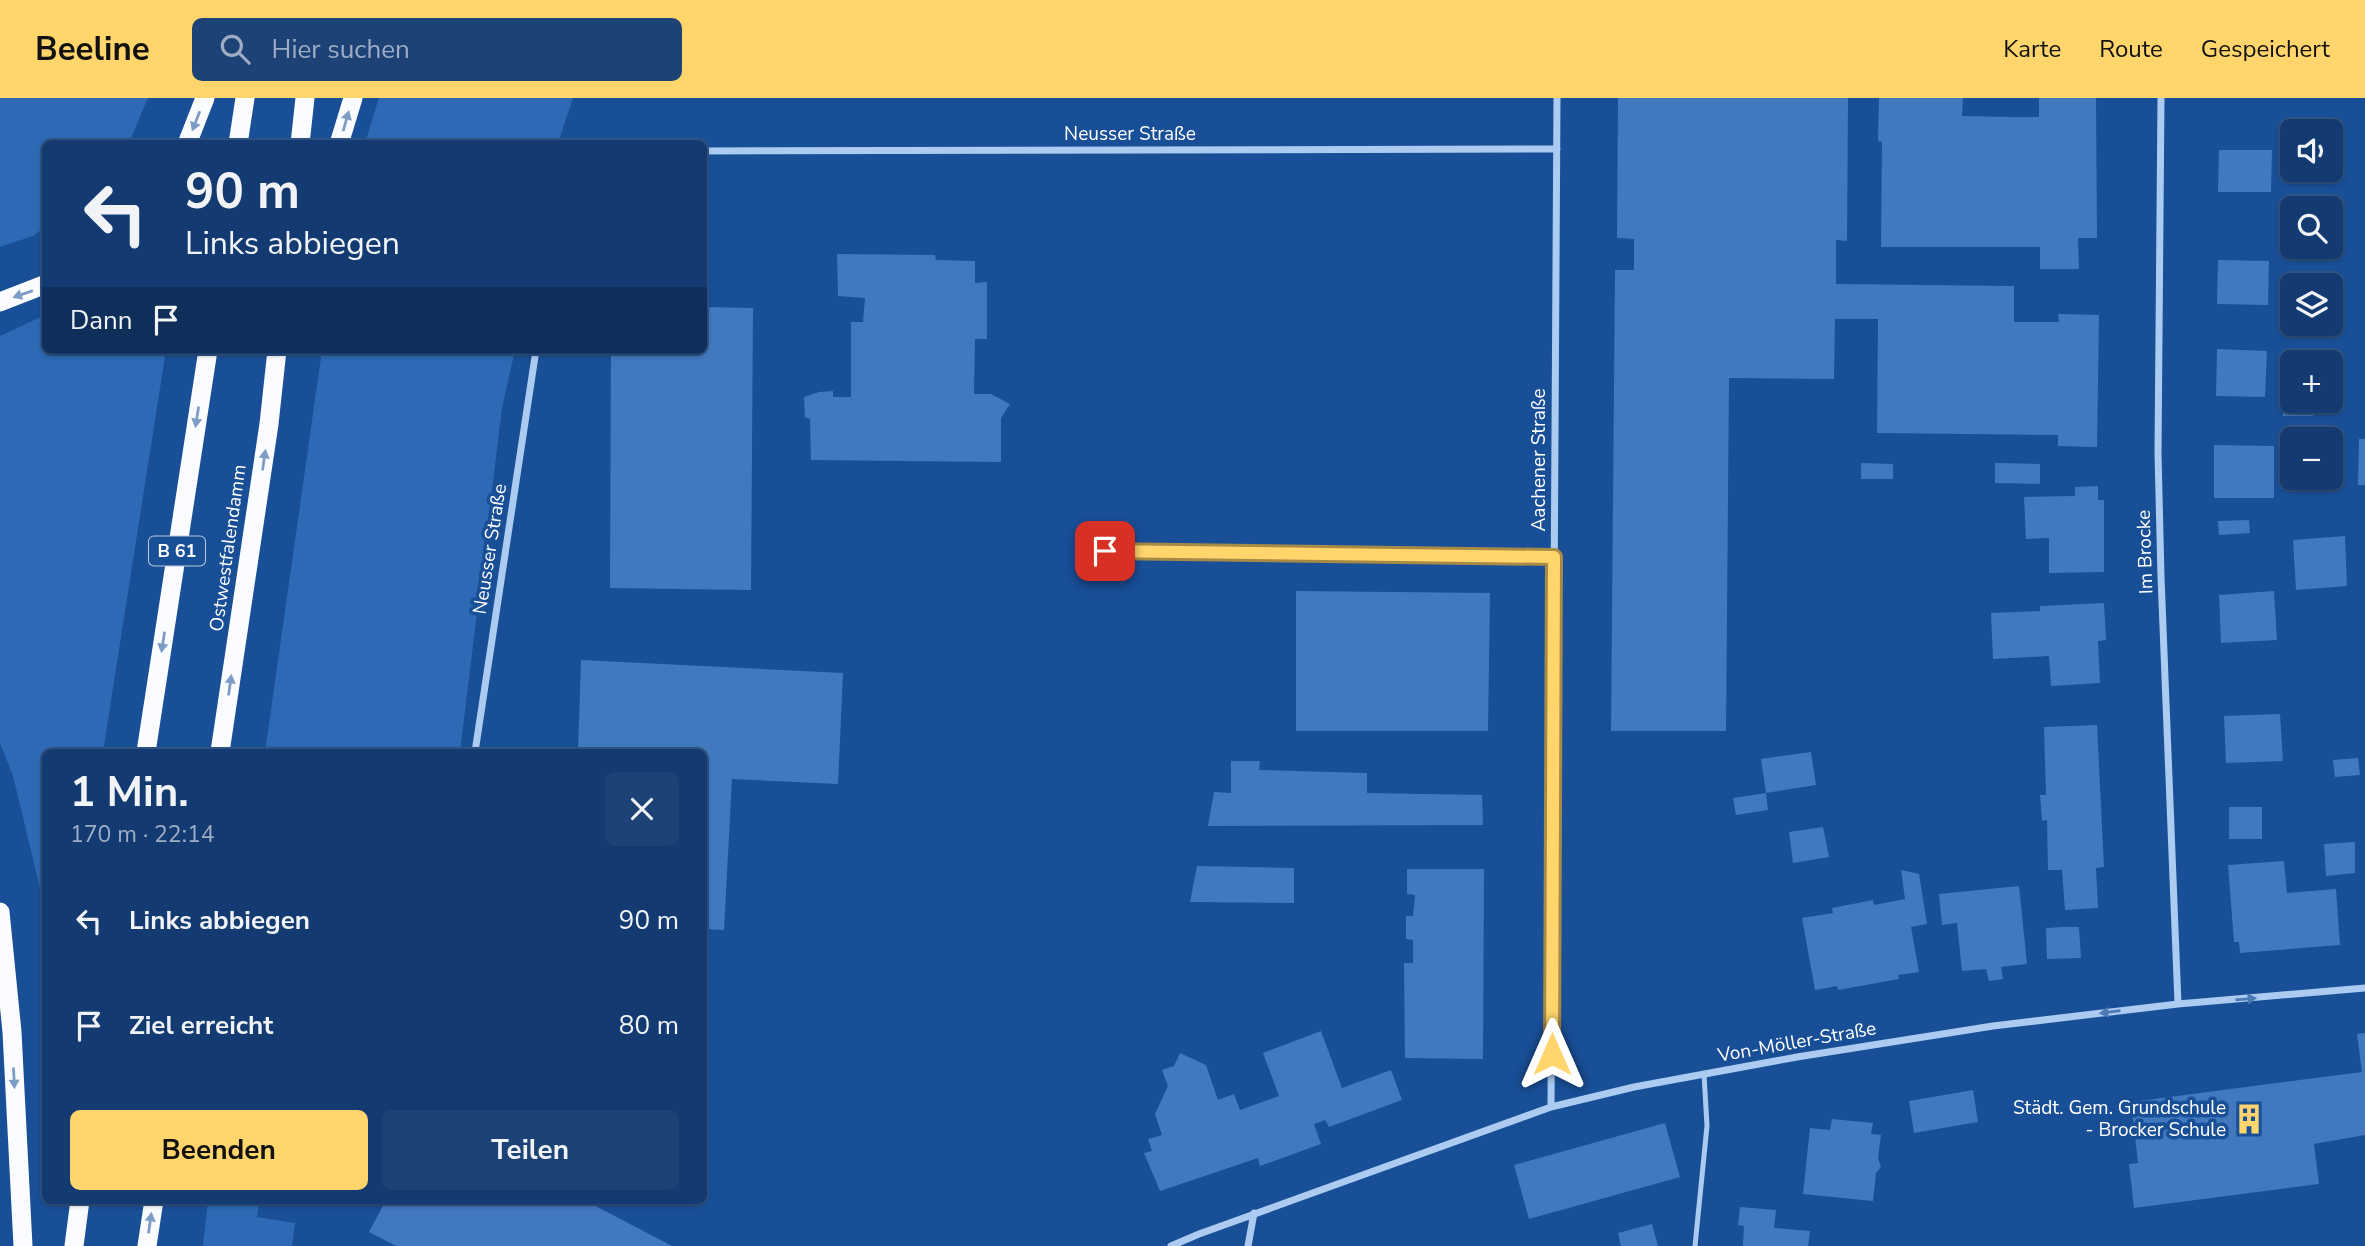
<!DOCTYPE html>
<html lang="de">
<meta charset="utf-8">
<style>
:root{--surface:#133b71;--page:#1c4276;--text:#f1f3f6;--muted:#9dadc3;--line:#325584;--accent:#ffd56c}
body{margin:0;font-family:"Nunito Sans",sans-serif;background:var(--page);color:var(--text);height:100vh;display:flex;flex-direction:column;font-size:26px;white-space:nowrap}
*{box-sizing:border-box;margin:0}
p{font-size:23px;color:var(--muted)}
.icon{flex:none;width:38px;height:38px;fill:none;stroke:currentColor;stroke-width:2;stroke-linecap:round;stroke-linejoin:round}
.map{position:relative;flex:1;overflow:hidden}
.sheet{position:absolute;left:42px;top:651px;width:665px;height:455px;display:flex;flex-direction:column;background:var(--surface);border-radius:10px;box-shadow:0 2px 5px #0004,0 0 0 2px var(--line)}
.sheet>*{flex:none}
.banner{position:absolute;left:42px;top:42px;width:665px;height:214px;border-radius:10px;box-shadow:0 2px 5px #0004,0 0 0 2px var(--line);background:#133b71;color:var(--text);overflow:hidden}
.buttons{position:absolute;left:2280px;top:21px;display:grid;gap:14px}
.buttons a{display:grid;place-items:center;width:63px;height:63px;border-radius:10px;background:var(--surface);box-shadow:0 2px 5px #0004,0 0 0 2px var(--line);font-size:35px}
.pin{position:absolute;display:grid;place-items:center;width:60px;height:60px;color:#fff;margin:-30px;border-radius:14px;box-shadow:0 4px 10px #0006}
.me{position:absolute;width:77px;margin:-38px;rotate:0deg;stroke-linejoin:round;filter:drop-shadow(0 0 5px #0008)}
.turn{display:flex;align-items:center;gap:24px;height:147px;padding:0 28px;font-size:32px}
.turn .icon{width:91px;height:91px;stroke-width:2.5}
.turn b{display:block;font-size:49px;line-height:60px}
.then{display:flex;align-items:center;height:66px;padding:0 28px;background:#0003;gap:14px;font-size:26px}
.round{display:grid;place-items:center;flex:none;width:74px;height:74px;border-radius:10px;background:var(--page)}
.summary{display:flex;align-items:center;justify-content:space-between;height:119px;padding:0 28px}
h1{font-size:42px;font-weight:700;line-height:52px}
.button{display:flex;gap:14px;margin-top:auto;padding:14px 28px}
.button a{flex:1;height:80px;border-radius:10px;background:var(--accent);color:#111;font-size:28px;font-weight:700;line-height:80px;text-align:center}
.button a+a{background:var(--page);color:var(--text)}
ul{padding:0;list-style:none}
li{display:flex;align-items:center;gap:21px;height:105px;padding:0 28px}
li div{flex:1}
li b{display:block;font-size:26px}
li em{font-style:normal}
header{display:flex;align-items:center;gap:42px;box-sizing:border-box;height:98px;padding:0 35px;background:var(--accent);color:#111}
header strong{font-size:33px}
nav{display:flex;gap:38px;margin-inline-start:auto;font-size:24px}
.search{width:490px;height:63px;background:var(--page);display:flex;align-items:center;gap:18px;box-sizing:border-box;padding:0 24px;border-radius:10px;color:var(--muted);font-size:26px}
.map>svg:first-child{display:block}
</style>
<header>
<strong>Beeline</strong>
<div class="search"><svg class="icon" aria-label="search" viewBox="0 0 24 24"><circle cx="10" cy="10" r="6"/><path d="M15 15l6 6"/></svg>Hier suchen</div>
<nav><a>Karte</a><a>Route</a><a>Gespeichert</a></nav>
</header>
<div class="map">
<svg width="2365" height="1148" viewBox="0 0 2365 1148">
<rect width="100%" height="100%" fill="#194f97"/>
<path fill="#2d69b4" d="M0,0H148L129,45L46,46L45,129L33,138L0,149Z
M379,0H573L558,45H365Z
M45,217L46,252H166L103,654H46L45,811L13,678L0,645V238Z
M322,252H515L502,310L460,654H265Z
M208,1103H259L257,1119L295,1125L292,1148H203Z"/>
<path fill="#4278be" d="M1618,0H1848L1847,143L1836,142V186L2014,188V224H2059L2058,216L2099,217L2097,349L2058,348V337L1877,335L1878,221H1835L1834,281L1729,280L1726,633H1611L1615,172H1634V141L1617,140Z
M1879,0H1963L1962,18L2011,19H2039V0H2096L2097,140H2078L2079,171H2040V149H1881L1882,44L1878,43Z
M2219,52H2272L2271,94H2218Z
M837,156L935,157L936,162L975,163V185L987,184V241H975L974,296H991L1010,306L1001,320V364L811,362L810,321L805,319L804,299L819,294L833,293V299H851V224H863L865,200L838,198Z
M2218,162L2269,163L2268,207L2217,206Z
M704,209L753,210L751,492L610,490L611,252H704Z
M2217,251L2267,253L2265,299L2216,298Z
M2283,303H2313V318H2283Z
M2359,341H2365V387H2358Z
M2214,347L2274,348V400H2214Z
M1861,365L1893,366V381H1861Z
M1995,365L2040,366V386L1995,385Z
M2098,388V402H2104V474L2049,475V440L2026,441L2024,399L2075,398V389Z
M2249,422L2250,435L2219,437L2218,423Z
M2345,438L2347,488L2296,492L2293,442Z
M1296,493L1490,495L1488,633H1296Z
M2274,493L2277,542L2221,545L2219,497Z
M2104,505L2106,542L2098,543L2100,585L2051,588L2049,558L1993,561L1991,515L2040,513V508Z
M581,562L843,575L838,686L732,681L724,832L704,831V654H578Z
M2280,616L2283,663L2226,665L2224,618Z
M2097,627L2104,769L2096,770L2098,810L2065,812L2062,772H2048L2047,722L2042,723L2040,697H2046L2044,629Z
M1811,654L1816,687L1766,695L1768,712L1736,717L1733,700L1766,695L1761,661Z
M2358,660L2360,677L2335,679L2333,662Z
M1231,663H1260L1259,672L1367,675V695L1482,697L1483,727L1208,728L1214,694L1231,695Z
M2229,709H2262V741H2229Z
M1823,729L1829,759L1793,765L1789,734Z
M2355,744V775L2326,778L2324,746Z
M2284,763L2287,795L2336,791L2340,847L2240,855L2239,844H2234L2228,767Z
M1197,768L1294,770V805L1190,804Z
M1407,771H1484L1483,961L1405,960L1404,865H1413V842L1406,841V818H1413L1415,797L1407,796Z
M1901,772L1919,776L1927,826L1911,829L1919,874L1898,877L1899,881L1838,892L1837,888L1815,892L1802,820L1833,815L1832,810L1873,802L1874,807L1905,801Z
M2019,788L2027,866L2001,869L2003,881L1989,883L1986,871L1962,873L1957,825L1942,827L1939,796Z
M2063,829H2079L2081,860L2047,861L2046,830Z
M1321,933L1342,990L1391,972L1402,1002L1329,1029L1325,1022L1314,1026L1321,1046L1260,1068L1258,1060L1160,1093L1144,1055L1152,1053L1148,1041L1162,1037L1155,1016L1168,988L1162,972L1174,968L1180,955L1206,967L1218,1002L1234,996L1240,1012L1279,998L1263,955Z
M2365,935V1037L2314,1046L2319,1086L2134,1110L2129,1066L2138,1065L2131,1004L2362,974L2357,936Z
M1973,992L1978,1024L1914,1035L1909,1003Z
M1832,1021L1873,1025L1871,1036L1881,1037L1878,1060L1881,1069L1876,1075L1873,1103L1803,1096L1810,1030L1830,1032Z
M1665,1025L1680,1079L1529,1121L1514,1067Z
M386,1102H584L672,1148H396L369,1134Z
M1740,1109L1776,1112L1774,1130L1810,1133L1808,1148H1743L1744,1128L1738,1127Z
M1652,1126L1658,1148H1621L1618,1135Z"/>
<g fill="none" stroke-linecap="round" stroke-linejoin="round">
<path stroke="#accbf1" stroke-width="5" d="M1105,453L1554,459
M1695,1148L1707,1028L1704,976"/>
<path stroke="#accbf1" stroke-width="7" d="M2161,0L2158,355L2161,479L2178,906
M704,53L1557,51
M475,654L536,252
M1551,1009L1557,0
M1171,1148L1199,1136L1551,1009L1634,989L1797,959L1993,928L2178,906L2365,890
M1248,1148L1254,1115"/>
<path stroke="#fafcff" stroke-width="19" d="M187,46L205,0
M238,46L245,0
M300,46L305,0
M339,46L353,0
M0,204L46,186
M146,654L208,252
M220,654L269,326L277,252
M0,814L12,934L23,1148
M74,1148L80,1102
M147,1148L154,1102"/>
</g>
<defs><path id="oneway-solid" d="M-6-.8H1V-3.2L6.5 0L1 3.2V.8H-6Z" transform="scale(1.75)"/></defs>
<g fill="#7e9dc6">
<use href="#oneway-solid" transform="translate(196 23) rotate(111)"/>
<use href="#oneway-solid" transform="translate(346 23) rotate(-74)"/>
<use href="#oneway-solid" transform="translate(23 196) rotate(161)"/>
<use href="#oneway-solid" transform="translate(197 319) rotate(99)"/>
<use href="#oneway-solid" transform="translate(264 362) rotate(-82)"/>
<use href="#oneway-solid" transform="translate(163 544) rotate(99)"/>
<use href="#oneway-solid" transform="translate(230 587) rotate(-82)"/>
<use href="#oneway-solid" transform="translate(14 980) rotate(87)"/>
<use href="#oneway-solid" transform="translate(150 1125) rotate(-82)"/>
</g>
<g fill="#4c7ab6">
<use href="#oneway-solid" transform="translate(2246 901) rotate(-5)"/>
<use href="#oneway-solid" transform="translate(2110 914) rotate(173)"/>
</g>
<g fill="none" stroke-linecap="round" stroke-linejoin="round">
<g stroke="#a68a46" stroke-width="18">
<path id="route" d="M1105,453L1554,459L1552,956"/>
</g>
<use href="#route" stroke="#ffd56c" stroke-width="12"/>
</g>
<defs>
<g id="building-bare" transform="scale(2.415)"><path d="M-4-6H4V6H1V3H-1V6H-4ZM-2.5-4.3h1.7v1.8h-1.7ZM.8-4.3h1.7v1.8H.8ZM-2.5-1h1.7V.8h-1.7ZM.8-1h1.7V.8H.8Z" fill="#ffd56c" stroke="#194f97" stroke-width="2.5" paint-order="stroke"/></g>
</defs>
<g fill-rule="evenodd">
<use href="#building-bare" x="2249" y="1021"/>
</g>
<g text-anchor="middle" dominant-baseline="central" stroke-width="7" stroke-linejoin="round" paint-order="stroke">
<rect fill="#194f97" stroke="#bacae0" stroke-width="2" x="149" y="438.5" width="56" height="29" rx="5"/>
<g font-size="18" font-weight="bold" fill="#fff">
<text x="177" y="453">B 61</text>
</g>
<g font-size="19" fill="#fff" stroke="#194f97">
<text x="1130" y="36">Neusser Straße</text>
<text transform="translate(1539 362) rotate(-90)">Aachener Straße</text>
<text transform="translate(228 450) rotate(-82)">Ostwestfalendamm</text>
<text transform="translate(490 451) rotate(-81)">Neusser Straße</text>
<text transform="translate(2145 454) rotate(-92)">Im Brocke</text>
<text transform="translate(1797 944) rotate(-10)">Von-Möller-Straße</text>
</g>
<g font-size="19" fill="#fff" stroke="#194f97" text-anchor="end">
<text x="2226" y="1010">Städt. Gem. Grundschule<tspan x="2226" dy="22">- Brocker Schule</tspan></text>
</g>
</g>
</svg>
<div class="buttons">
<a><svg class="icon" aria-label="sound" viewBox="0 0 24 24"><path d="M4 9h4l5-4v14l-5-4H4zM17 9q2 3 0 6"/></svg></a>
<a><svg class="icon" aria-label="search" viewBox="0 0 24 24"><circle cx="10" cy="10" r="6"/><path d="M15 15l6 6"/></svg></a>
<a><svg class="icon" aria-label="layers" viewBox="0 0 24 24"><path d="M12 4l9 5-9 5-9-5zM3 14l9 5 9-5"/></svg></a>
<a>+</a>
<a>−</a>
</div>
<div class="pin" style="left:1105px;top:453px;background:#d93025"><svg class="icon" aria-label="arrive" viewBox="0 0 24 24"><path d="M6 21V4h12l-3 4 3 4H6"/></svg></div>
<svg class="me" style="left:1552px;top:956px" viewBox="-20 -20 40 40"><path d="M0-17L14 15 0 8-14 15z" fill="#ffd56c" stroke="#fff" stroke-width="4"/></svg>
<div class="banner">
<div class="turn"><svg class="icon" aria-label="left" viewBox="0 0 24 24"><path d="M17 20v-9H6M10 6l-5 5 5 5"/></svg><div><b>90 m</b>Links abbiegen</div></div>
<div class="then">Dann<svg class="icon" aria-label="arrive" viewBox="0 0 24 24"><path d="M6 21V4h12l-3 4 3 4H6"/></svg></div>
</div>
<section class="sheet">
<div class="summary"><div><h1>1 Min.</h1><p>170 m · 22:14</p></div><a class="round"><svg class="icon" aria-label="close" viewBox="0 0 24 24"><path d="M6 6l12 12M18 6L6 18"/></svg></a></div>
<ul>
<li><svg class="icon" aria-label="left" viewBox="0 0 24 24"><path d="M17 20v-9H6M10 6l-5 5 5 5"/></svg><div><b>Links abbiegen</b></div><em>90 m</em></li>
<li><svg class="icon" aria-label="arrive" viewBox="0 0 24 24"><path d="M6 21V4h12l-3 4 3 4H6"/></svg><div><b>Ziel erreicht</b></div><em>80 m</em></li>
</ul>
<div class="button"><a>Beenden</a><a>Teilen</a></div>
</section>
</div>
